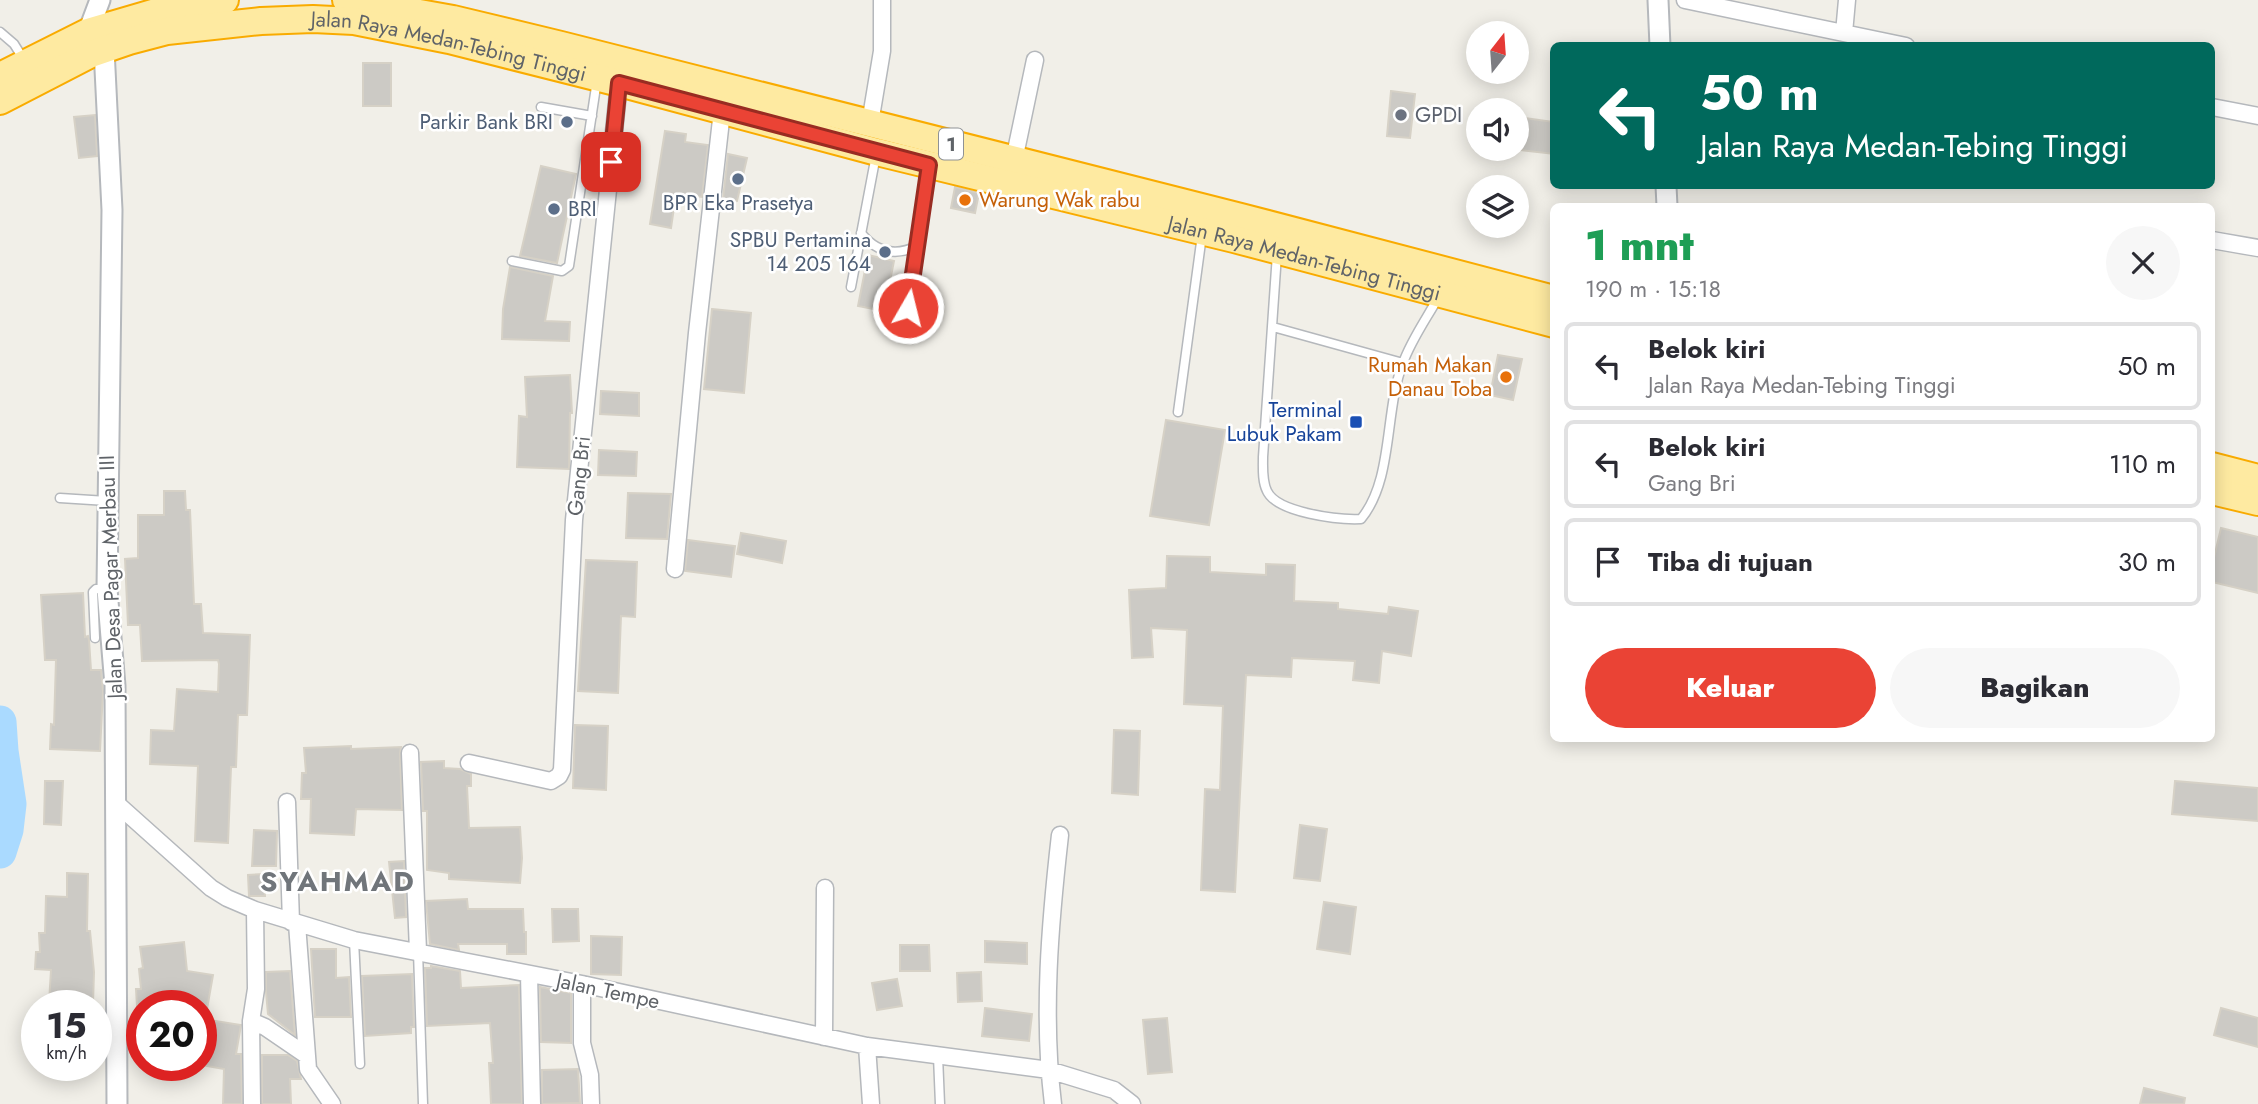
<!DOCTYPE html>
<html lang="id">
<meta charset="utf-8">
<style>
:root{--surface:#fff;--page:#f7f7f7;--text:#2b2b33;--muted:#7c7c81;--line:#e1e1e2;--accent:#ea4335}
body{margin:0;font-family:Jost,sans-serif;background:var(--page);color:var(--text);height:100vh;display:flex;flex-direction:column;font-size:26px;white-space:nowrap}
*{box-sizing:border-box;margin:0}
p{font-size:23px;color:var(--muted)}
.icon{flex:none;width:38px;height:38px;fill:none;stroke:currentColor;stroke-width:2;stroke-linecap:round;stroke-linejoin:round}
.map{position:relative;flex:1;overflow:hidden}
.side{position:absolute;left:1550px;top:203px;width:665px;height:539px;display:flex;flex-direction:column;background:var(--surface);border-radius:10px;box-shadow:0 4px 18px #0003}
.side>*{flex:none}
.banner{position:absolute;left:1550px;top:42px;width:665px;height:147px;border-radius:10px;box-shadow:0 4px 18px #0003;background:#00695c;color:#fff;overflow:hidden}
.needle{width:46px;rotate:17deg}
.tools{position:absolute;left:1466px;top:21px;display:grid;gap:14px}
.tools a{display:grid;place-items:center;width:63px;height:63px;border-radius:50%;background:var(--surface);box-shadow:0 4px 18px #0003;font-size:35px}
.speed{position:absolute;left:21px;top:990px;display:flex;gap:14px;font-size:35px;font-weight:700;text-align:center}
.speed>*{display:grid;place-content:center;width:91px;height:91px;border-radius:50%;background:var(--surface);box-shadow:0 4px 18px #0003;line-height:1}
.speed small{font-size:18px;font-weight:400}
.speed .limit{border:10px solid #d22;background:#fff;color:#111}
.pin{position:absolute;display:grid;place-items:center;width:60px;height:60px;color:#fff;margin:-30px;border-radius:14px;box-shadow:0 4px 10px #0006}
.me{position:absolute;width:77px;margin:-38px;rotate:8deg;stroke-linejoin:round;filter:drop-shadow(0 0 5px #0008)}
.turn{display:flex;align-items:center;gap:24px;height:147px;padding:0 35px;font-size:32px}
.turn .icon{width:91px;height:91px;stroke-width:2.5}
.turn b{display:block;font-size:49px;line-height:60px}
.round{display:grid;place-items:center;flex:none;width:74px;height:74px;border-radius:37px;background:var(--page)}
.head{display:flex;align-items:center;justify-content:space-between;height:119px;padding:0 35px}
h1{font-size:42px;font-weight:800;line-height:52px;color:#1e9e55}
.cta{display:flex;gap:14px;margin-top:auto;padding:14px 35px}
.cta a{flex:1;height:80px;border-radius:42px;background:var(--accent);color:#fff;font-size:28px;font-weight:800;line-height:80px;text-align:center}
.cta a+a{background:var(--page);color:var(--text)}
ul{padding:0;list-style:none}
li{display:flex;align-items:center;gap:21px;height:88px;margin:0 14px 10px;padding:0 21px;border:4px solid var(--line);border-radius:10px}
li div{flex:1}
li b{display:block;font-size:26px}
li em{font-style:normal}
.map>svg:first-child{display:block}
</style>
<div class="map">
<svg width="2258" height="1104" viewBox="0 0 2258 1104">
<rect width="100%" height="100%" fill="#f1efe8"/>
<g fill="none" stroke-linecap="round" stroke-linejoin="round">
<path stroke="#aadaff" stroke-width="33" d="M0,722L2,751L10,804L7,830L0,852"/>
</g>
<path fill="#cccac5" stroke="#d6d1c6" stroke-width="2" d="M363,63H391V106H363Z
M1391,91L1415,94L1410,138L1387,136Z
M95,115L97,156L79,158L74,117Z
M1525,118L1554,122V154L1520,150Z
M665,131L686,134L685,142L708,145L702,197L676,194L671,228L650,224Z
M728,154L747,158L737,201L723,199Z
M541,166L576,174L557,263L520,256Z
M955,187L979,193L975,213L951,208Z
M868,255L894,261L884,311L858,306Z
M510,267L553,276L545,321L570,322L569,341L502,339L503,309Z
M712,309L751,313L744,393L704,389Z
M1498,355L1522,359L1513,400L1490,395Z
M570,375L572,413H570L569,469L517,467L519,416L527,417L525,377Z
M601,391L639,393V416L600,414Z
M1166,420L1225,430L1209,525L1150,516Z
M599,450L637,452L636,476L598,475Z
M164,491H185L186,510H190L194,604H201L203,633L250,635L247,715H238L236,767H231L228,843L195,841L198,766L150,764L151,730L174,731L177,689L218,692L219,664L218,660L142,661L140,625H128L125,559L138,558V515H164Z
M628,493L671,494L667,539L626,538Z
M2221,528L2258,537V593L2212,582V566Z
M741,533L786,541L782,563L737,554Z
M688,540L735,546L731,577L685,571Z
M1167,556L1210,557V572L1266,575V564L1295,565L1294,601L1338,603V609L1388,614L1389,607L1418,611L1411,656L1382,651L1379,683L1353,680L1355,661L1292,658L1291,677L1246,675L1235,892L1201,890L1205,789L1220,790L1223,706L1184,704L1187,630L1151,628L1153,657L1132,658L1129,590L1166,588Z
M586,560L637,562L635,617L621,616L618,693L578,691Z
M83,593L85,637L88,636L89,640L91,670H101L103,691L100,751L50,749L51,724L54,725L56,660H45L41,595Z
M575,725L608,726L606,790L573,788Z
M1114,730L1140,731L1138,795L1112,793Z
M351,746V749L401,747L400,753L402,810L356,809L354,835L310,833L311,799H301L302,773H306L304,748Z
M444,761V768L460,769L471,774V786H467L469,828L520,827L522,858L520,883L449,879V873L427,870V811H423L421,762Z
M45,781H63L61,825L44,824Z
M2175,781L2258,788V821L2172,814Z
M1300,825L1327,829L1320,881L1294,878Z
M254,830L277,831L276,866H252Z
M404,861L406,917L395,918L389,862Z
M67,873L88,874L87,931H90L94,972L93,1004L49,1003L51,970L35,969L36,952H40L39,933H45L46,896L67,897Z
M263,874L265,896H249L248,875Z
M467,899L468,909H523L524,932H526V954H507V944H458L459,950L430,944L426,901Z
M1324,902L1356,907L1350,954L1317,949Z
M552,909H578L579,941L553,942Z
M591,936L622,937L621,975L591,974Z
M985,941L1027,943V964L985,962Z
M184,942L187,971L213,975L207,1009L201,1008V1006H137L136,989H141L139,969L143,968L140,947Z
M900,945H929L930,971H900Z
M311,949H336V978L349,977L351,1017H315Z
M431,966L460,971L461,988L519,985L522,1104H491L489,1063H493L490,1023L427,1026L425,968H431Z
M290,971L295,1035L268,1014L266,992V972Z
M981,972L982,1001L958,1002L957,973Z
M412,974L414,1027H411V1033L365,1036L362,976Z
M897,979L902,1006L877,1010L872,983Z
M540,987L571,993V1043L541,1042Z
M985,1008L1032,1014L1029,1041L982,1036Z
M2221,1008L2258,1018V1047L2214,1035Z
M1167,1018L1172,1072L1148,1074L1143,1020Z
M203,1019L241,1025L236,1054H241L242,1104H223L224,1069L201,1065Z
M262,1055H288L297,1061L301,1079H290L291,1104H262Z
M578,1069L580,1103L542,1104V1070Z
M2144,1088L2185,1098L2184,1104H2140Z"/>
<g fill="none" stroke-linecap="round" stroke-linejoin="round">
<g stroke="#b5b8bc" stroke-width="11">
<path id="service" d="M0,32L14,44L24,60
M541,107L592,116
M861,233C876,252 895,257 917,246
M1277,254L1263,457C1263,468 1262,481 1267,491C1277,513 1339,520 1361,519C1394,479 1384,411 1403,363C1411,340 1427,318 1439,296
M512,261L562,271L569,266L597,80
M851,287L876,155
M908,308L928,170
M1273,327L1403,363
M1178,412L1202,235
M60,498L107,501
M95,638L93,592L96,589H107
M354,940L360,1064
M418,951L423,1104
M938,1056L940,1104"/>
</g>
<g stroke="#b5b8bc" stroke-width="19">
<path id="minor" d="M1685,0L1906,46
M1844,33L1847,0
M2212,107L2258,116
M870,123L882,51V0
M1014,160L1035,60
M2212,240L2258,248
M675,569L697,333L722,111
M410,753L418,951
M469,763L551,781L559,776L562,770L574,520L619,83
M287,802L291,922
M116,803L211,888L227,898L255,910L354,940L582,984L867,1046L1049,1070L1114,1090L1132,1104
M297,924L308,1069L332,1104
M529,974L532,1104
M582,984V1043L590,1075L591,1104
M251,1021L265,1027L306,1055
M824,1037L825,888
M867,1046L871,1104
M252,1104L251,1021L256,989L255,910
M1053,1104C1042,1015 1050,923 1060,835"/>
</g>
<g stroke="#b5b8bc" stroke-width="23">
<path id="tertiary" d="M1658,0L1660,46
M88,32L100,0
M104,49L112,210L107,589L115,686L117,1104
M1666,186L1667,206"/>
</g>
<g stroke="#f9ab00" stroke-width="30">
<g id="trunk">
<path d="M346,0L453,19L561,45L1241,217L1554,299"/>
<path d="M0,76L88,32L173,7L225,0"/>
<path id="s1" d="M0,101L91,54L129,41L167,31L261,21L313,19L354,21L449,40L619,83L877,152L1234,239L1554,324"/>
<path d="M2212,466L2258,478"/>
<path d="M2212,491L2258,502"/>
</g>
</g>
<use href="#service" stroke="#fff" stroke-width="8"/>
<use href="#minor" stroke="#fff" stroke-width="16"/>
<use href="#tertiary" stroke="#fff" stroke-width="19"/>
<use href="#trunk" stroke="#feeaa1" stroke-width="26"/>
</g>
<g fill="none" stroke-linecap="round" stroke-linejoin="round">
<g stroke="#982c22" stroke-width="18">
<path id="route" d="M611,162L619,83L929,165L908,308"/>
</g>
<use href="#route" stroke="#ea4335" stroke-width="12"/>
</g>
<circle fill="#6b7280" stroke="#fff" stroke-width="2.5" cx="1401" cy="115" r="7"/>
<g fill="#5c6f8a" stroke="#fff" stroke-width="2.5">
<circle cx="567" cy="122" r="7"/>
<circle cx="738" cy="179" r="7"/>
<circle cx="554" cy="209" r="7"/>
<circle cx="885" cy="252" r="7"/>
</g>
<g fill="#e8710a" stroke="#fff" stroke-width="2.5">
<circle cx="965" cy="200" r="7"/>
<circle cx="1506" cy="377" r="7"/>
</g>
<rect fill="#1a4fb4" stroke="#fff" stroke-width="2.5" x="1349" y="415" width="14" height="14" rx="3.5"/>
<g text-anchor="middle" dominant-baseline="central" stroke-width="5" stroke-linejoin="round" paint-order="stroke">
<rect fill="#fff" stroke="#8f9295" stroke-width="2" x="939" y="128.5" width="24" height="31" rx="5"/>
<g font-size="19" font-weight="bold" fill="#5f6368">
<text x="951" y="144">1</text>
</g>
<g font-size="21" fill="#5f6368" stroke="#fff">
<text stroke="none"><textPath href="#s1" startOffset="467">Jalan Raya Medan-Tebing Tinggi</textPath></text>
<text stroke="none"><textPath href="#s1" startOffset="1349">Jalan Raya Medan-Tebing Tinggi</textPath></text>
<text transform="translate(579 476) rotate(-84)">Gang Bri</text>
<text transform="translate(111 577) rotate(-92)">Jalan Desa Pagar Merbau III</text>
<text transform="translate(608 991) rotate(12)">Jalan Tempe</text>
</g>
<g font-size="21" fill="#5b616d" stroke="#fff" text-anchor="start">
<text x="1415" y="115">GPDI</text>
</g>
<g font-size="21" fill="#4e5e75" stroke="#fff" text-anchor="end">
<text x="553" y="122">Parkir Bank BRI</text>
<text x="738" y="203" text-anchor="middle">BPR Eka Prasetya</text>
<text x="568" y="209" text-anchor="start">BRI</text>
<text x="871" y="240">SPBU Pertamina<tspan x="871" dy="24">14 205 164</tspan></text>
</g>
<g font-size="21" fill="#c56008" stroke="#fff" text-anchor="start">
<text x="979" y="200">Warung Wak rabu</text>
<text x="1492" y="365" text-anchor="end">Rumah Makan<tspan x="1492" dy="24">Danau Toba</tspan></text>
</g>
<g font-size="21" fill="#164399" stroke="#fff" text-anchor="end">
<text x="1342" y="410">Terminal<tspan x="1342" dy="24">Lubuk Pakam</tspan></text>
</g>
<g font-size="28" font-weight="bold" letter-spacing="2" fill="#70757a" stroke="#fff">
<text x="338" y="881">SYAHMAD</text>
</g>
</g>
</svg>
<div class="tools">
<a><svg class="needle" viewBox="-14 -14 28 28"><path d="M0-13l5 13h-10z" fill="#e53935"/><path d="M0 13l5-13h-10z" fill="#7c7c81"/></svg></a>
<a><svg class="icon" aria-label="sound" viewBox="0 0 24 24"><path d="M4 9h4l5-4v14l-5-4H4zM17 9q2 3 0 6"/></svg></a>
<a><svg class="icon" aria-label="layers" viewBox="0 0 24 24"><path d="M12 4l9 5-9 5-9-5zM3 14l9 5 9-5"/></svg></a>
</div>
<div class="speed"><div>15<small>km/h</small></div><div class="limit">20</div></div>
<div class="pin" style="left:611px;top:162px;background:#d93025"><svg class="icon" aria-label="arrive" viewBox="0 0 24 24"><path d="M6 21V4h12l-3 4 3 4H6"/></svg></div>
<svg class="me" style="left:908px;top:308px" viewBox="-20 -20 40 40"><circle r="17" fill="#ea4335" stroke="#fff" stroke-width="3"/><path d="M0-11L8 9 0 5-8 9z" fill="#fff"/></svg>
<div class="banner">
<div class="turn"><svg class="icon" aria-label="left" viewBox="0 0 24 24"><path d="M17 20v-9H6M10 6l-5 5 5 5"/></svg><div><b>50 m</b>Jalan Raya Medan-Tebing Tinggi</div></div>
</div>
<section class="side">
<div class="head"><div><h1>1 mnt</h1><p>190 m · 15:18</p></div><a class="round"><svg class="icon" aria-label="close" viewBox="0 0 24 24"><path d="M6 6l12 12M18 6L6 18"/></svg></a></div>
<ul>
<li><svg class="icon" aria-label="left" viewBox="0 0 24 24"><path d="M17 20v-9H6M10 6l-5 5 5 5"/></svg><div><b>Belok kiri</b><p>Jalan Raya Medan-Tebing Tinggi</p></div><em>50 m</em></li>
<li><svg class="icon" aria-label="left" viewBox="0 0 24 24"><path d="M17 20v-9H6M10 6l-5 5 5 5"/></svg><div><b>Belok kiri</b><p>Gang Bri</p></div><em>110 m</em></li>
<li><svg class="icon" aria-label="arrive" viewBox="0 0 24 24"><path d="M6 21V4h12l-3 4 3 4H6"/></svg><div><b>Tiba di tujuan</b></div><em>30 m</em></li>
</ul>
<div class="cta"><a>Keluar</a><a>Bagikan</a></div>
</section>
</div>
